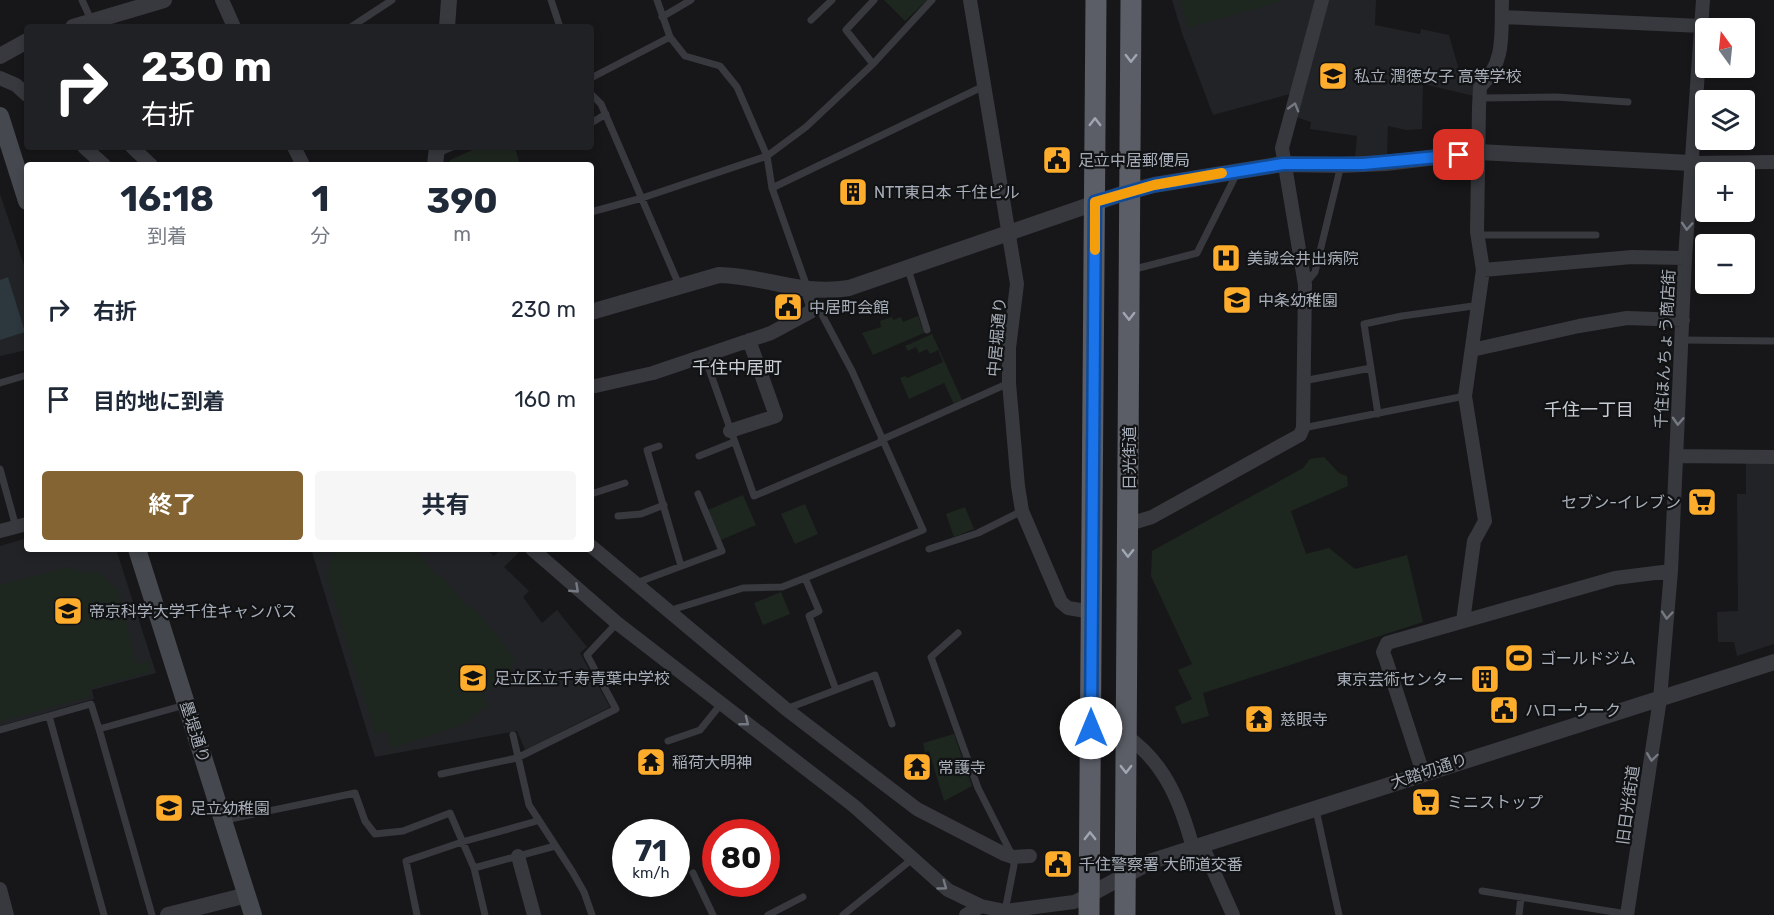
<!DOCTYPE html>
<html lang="ja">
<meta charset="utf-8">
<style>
:root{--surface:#fff;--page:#f6f6f7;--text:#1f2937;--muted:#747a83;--accent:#836432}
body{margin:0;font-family:Rubik,"Noto Sans JP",sans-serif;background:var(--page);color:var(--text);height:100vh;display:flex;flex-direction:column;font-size:22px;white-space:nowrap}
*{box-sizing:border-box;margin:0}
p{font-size:20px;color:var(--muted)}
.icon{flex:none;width:33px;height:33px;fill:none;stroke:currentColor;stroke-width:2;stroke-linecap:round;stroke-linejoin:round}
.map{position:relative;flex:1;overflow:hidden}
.details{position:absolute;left:24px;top:162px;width:570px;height:390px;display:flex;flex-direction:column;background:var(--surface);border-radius:6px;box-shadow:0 3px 9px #0003}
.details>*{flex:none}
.guide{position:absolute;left:24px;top:24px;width:570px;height:126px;border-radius:6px;box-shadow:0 3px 9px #0003;background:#202124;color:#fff;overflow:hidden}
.needle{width:39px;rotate:345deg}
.fabs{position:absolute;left:1695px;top:18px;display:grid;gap:12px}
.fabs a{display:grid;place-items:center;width:60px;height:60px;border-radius:6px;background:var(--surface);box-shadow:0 3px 9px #0003;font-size:30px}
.speed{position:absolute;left:612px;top:819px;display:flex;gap:12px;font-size:30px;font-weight:700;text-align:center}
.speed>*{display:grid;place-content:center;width:78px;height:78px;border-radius:50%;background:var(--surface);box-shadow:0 3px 9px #0003;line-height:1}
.speed small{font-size:15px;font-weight:400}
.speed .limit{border:9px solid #d22;background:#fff;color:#111}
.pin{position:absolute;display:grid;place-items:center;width:51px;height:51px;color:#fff;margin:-26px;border-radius:12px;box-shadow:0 3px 9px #0006}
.me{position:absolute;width:66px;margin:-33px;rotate:0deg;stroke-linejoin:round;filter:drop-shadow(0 0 4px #0008)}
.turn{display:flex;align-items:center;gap:21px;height:126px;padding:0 18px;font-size:27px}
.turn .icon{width:78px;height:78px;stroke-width:2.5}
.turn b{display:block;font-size:42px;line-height:51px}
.eta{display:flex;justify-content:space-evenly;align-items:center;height:102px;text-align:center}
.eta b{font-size:36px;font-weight:700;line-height:42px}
.button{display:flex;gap:12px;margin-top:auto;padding:12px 18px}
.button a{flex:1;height:69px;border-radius:6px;background:var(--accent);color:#fff;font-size:24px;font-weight:700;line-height:69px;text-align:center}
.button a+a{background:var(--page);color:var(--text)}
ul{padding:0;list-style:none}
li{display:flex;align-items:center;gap:18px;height:90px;padding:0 18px}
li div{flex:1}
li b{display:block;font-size:22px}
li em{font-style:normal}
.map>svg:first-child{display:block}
</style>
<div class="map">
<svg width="1774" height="915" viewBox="0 0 1774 915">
<rect width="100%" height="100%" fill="#171719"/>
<path fill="#222326" d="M1172,0H1376L1375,25L1420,34L1421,29L1449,35L1459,70L1475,82L1474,96L1423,84L1422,129L1406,130L1388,126L1387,155L1355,157L1357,136L1310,129L1311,122L1296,117L1302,96L1290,94L1213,115L1182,33Z
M0,194L27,274V350L0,356Z
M1746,462H1774V644L1737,656L1734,642H1718L1717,612L1738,611L1737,494H1746Z
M27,538V549H116L156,673L92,690L94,699L0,726V546Z
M311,549H486L494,556L501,549H522L504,567L529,591L523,597L542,623L557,610L587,647L580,653L610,707L525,750L517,731L375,757Z"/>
<path fill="#1e271f" d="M884,0H927L905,21Z
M1180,0H1284L1188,28Z
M479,147H515L520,165H450V160Z
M918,316L924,333L873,355L862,333L881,327L880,321L892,317L893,320L901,317L903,322Z
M932,334L962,400L954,404L944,383L909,399L900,378L905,376L907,378L943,362L938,350L930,354L927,349L919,353L916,347L908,351L905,346Z
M1324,457L1339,473L1347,476L1348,486L1291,511L1306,554L1329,548L1355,569L1407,555L1423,622L1203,693L1209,716L1182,724L1175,707L1192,699L1178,670L1192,664L1151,576L1152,551L1303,468L1310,459Z
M743,495L756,525L721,540L708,510Z
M805,504L818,534L795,544L781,514Z
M965,507L974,529L954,537L946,514Z
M335,549H415L436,576H442L465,605L474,608L514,657L509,679L482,693L489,705L460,726L391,748L386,731L375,734L326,576Z
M69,567L87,573L97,571L119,591L136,664L149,661L151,672L89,688L91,696L0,722V585Z
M781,592L790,614L763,625L754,603Z
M954,734L972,786L944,801L929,751L925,752L923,743Z"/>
<path fill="#2c373e" d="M8,277L25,332L0,340V280Z"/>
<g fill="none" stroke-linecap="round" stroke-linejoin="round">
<path stroke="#37393e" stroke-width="7" d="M82,0L92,22
M551,0L560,27
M657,0L670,37L685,56L720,66L737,87L767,156L772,188L807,287
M662,17L691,0
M811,20L832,0
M351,27L392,0
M873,64L846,30L874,0
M591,78L670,37
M591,94L601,104L679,285
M1480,98L1556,97L1628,102
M591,123L606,114
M438,153L452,147
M772,188L984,86
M591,212L642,198L767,156L806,127L873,64L932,0
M1477,235H1596
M908,269L927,330
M1131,270L1197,253L1237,173
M1306,283L1315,272L1341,165
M813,306L819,309L852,371L923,530L805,578L819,611L809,616L836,690
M1682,340L1774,341
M704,355L754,496L881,442
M1303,381L1371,368
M0,383L27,375
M1378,414L1364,324L1402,316L1480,305
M1303,428L1465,396
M881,440L1009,383
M659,446L647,450L681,566
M699,456L734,442
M0,469L16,527
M591,494L625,483
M618,516L641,514L664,505
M929,549L978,533L1022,511
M636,583L722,551L698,494
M668,611L743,588L782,587L805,578
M958,633L931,657L978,788L1013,857L1014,865L1005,911
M786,709L875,675L892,724
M99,729L91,704L49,716L104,915
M0,730L49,716
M513,735L529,805L572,871L584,892L592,915
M668,741L700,730L721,704
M441,774L517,758L616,709L587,655L617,623
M1316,810L1339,915
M225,820L355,793L365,821L375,834L403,831L450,813L474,868L485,915
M474,868L555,846
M693,873L713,915
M1482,891L1627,914
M152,915L99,729L185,705
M417,915L406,861L462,842L537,821
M768,915L803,897
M843,915L911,860
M1519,915L1521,897"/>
<path stroke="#37393e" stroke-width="14" d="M222,0L234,27
M970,0L1017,284L1009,348V383L1018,486L1022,511L1061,602L1068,608L1092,612
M1502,17L1702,26
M0,78L16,85L27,95
M84,147L104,165
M132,147L151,165
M294,147L303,165
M1691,163L1774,162
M1483,270L1632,257L1685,258
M1472,350L1579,326L1627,318L1683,320
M591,387L653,373L771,333L810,312L813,306L808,291
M730,431L776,416L749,340
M1676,456L1774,457
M1129,524L1152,517L1300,435L1303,428L1305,285L1282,148L1322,0
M0,531L27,524
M591,546L786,709L917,809L1004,854L1013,857L1030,856
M532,549L617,623L854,806L948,890L981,906L1005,911L1074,902L1089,895
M1463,621L1474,541L1485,521L1465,396L1483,270L1477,232L1479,107L1480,87C1506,62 1501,34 1502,0
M1126,736C1165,762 1181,804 1193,848
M1423,773L1386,660L1383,652L1387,643L1615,578L1671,571
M1202,845L1233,915
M518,856L534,915
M0,889L7,915
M966,915L981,906
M1627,915L1660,699L1671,571L1685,258L1703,0"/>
<path stroke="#37393e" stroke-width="16" d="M73,27L164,0
M447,27L449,0
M0,56L27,41
M435,165L437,147
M591,312L719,275C767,276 800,296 849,288L1130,191L1154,185L1283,164L1341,165L1386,163L1479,152L1691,163
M1089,895L1152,861L1774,662
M168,915L247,895"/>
<path stroke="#45484e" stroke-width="18" d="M0,116L27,201
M137,549L253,915"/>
<path stroke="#5b5e66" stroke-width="21" d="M1089,915L1096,0
M1125,915L1131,0"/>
</g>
<defs><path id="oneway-chevron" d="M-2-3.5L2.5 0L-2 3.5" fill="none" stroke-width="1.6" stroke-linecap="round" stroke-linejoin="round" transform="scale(1.5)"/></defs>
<g stroke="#a0a6b1">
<use href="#oneway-chevron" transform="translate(1131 58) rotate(91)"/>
<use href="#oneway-chevron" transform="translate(1095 122) rotate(-90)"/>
<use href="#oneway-chevron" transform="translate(1129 316) rotate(90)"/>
<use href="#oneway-chevron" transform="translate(1128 553) rotate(91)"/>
<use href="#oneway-chevron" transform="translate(1126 769) rotate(90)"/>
<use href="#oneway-chevron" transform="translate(1090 836) rotate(-90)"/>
</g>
<g stroke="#757982">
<use href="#oneway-chevron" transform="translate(1294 107) rotate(-74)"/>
<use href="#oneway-chevron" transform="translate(1687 226) rotate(94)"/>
<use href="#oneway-chevron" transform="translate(1678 421) rotate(93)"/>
<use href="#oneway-chevron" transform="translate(575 589) rotate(43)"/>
<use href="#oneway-chevron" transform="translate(1667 615) rotate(95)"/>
<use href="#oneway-chevron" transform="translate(745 722) rotate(38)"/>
<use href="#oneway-chevron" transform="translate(1652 757) rotate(98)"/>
<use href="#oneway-chevron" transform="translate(943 886) rotate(36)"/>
</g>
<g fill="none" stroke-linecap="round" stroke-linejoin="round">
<g stroke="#114b97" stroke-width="15">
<path id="route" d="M1091,728L1095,202L1154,185L1283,164H1363L1459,155"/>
</g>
<use href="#route" stroke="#1a73e8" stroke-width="10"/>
<path stroke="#f59e0b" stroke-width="10" d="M1095,250V202L1154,185L1222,173"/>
</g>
<defs>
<g id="school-square" transform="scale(1.5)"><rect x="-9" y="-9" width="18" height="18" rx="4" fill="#fdac2b" stroke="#111214"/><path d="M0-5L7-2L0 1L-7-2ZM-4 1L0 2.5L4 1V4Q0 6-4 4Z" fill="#111"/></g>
<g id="civic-square" transform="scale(1.5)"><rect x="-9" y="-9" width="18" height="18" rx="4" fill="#fdac2b" stroke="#111214"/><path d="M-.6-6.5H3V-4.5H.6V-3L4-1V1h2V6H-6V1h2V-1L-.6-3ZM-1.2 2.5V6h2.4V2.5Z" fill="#111"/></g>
<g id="building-square" transform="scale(1.5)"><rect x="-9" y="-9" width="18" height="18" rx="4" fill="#fdac2b" stroke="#111214"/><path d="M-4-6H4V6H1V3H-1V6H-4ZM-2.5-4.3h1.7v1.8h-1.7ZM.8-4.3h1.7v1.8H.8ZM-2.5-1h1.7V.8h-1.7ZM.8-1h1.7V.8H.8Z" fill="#111"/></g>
<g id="hospital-square" transform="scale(1.5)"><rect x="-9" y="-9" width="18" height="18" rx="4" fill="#fdac2b" stroke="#111214"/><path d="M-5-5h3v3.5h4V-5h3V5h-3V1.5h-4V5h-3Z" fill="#111"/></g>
<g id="supermarket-square" transform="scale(1.5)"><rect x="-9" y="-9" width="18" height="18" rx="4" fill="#fdac2b" stroke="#111214"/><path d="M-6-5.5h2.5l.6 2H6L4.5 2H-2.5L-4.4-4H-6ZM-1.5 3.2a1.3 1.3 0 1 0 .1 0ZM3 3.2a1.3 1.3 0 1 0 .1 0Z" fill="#111"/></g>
<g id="university-square" transform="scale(1.5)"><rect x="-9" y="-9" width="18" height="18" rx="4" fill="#fdac2b" stroke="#111214"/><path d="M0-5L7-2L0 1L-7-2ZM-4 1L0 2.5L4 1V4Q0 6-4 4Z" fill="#111"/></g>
<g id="stadium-square" transform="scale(1.5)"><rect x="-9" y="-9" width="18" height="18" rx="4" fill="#fdac2b" stroke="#111214"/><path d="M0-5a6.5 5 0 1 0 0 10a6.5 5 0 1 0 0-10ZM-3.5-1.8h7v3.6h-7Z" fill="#111"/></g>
<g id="temple-square" transform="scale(1.5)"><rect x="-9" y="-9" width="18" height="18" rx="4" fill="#fdac2b" stroke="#111214"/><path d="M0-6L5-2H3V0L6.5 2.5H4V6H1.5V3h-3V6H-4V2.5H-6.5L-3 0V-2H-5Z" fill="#111"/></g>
</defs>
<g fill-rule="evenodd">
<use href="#school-square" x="1333" y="76"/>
<use href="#civic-square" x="1057" y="160"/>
<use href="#building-square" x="853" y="192"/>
<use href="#hospital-square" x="1226" y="258"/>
<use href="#school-square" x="1237" y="300"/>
<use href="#civic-square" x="788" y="307"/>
<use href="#supermarket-square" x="1702" y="502"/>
<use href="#university-square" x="68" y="611"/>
<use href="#stadium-square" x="1519" y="658"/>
<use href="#school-square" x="473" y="678"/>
<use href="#building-square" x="1485" y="679"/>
<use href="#civic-square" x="1504" y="710"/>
<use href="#temple-square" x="1259" y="719"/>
<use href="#temple-square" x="651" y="762"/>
<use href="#temple-square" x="917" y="767"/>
<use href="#supermarket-square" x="1426" y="802"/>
<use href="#school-square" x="169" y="808"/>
<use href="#civic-square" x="1058" y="864"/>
</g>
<g text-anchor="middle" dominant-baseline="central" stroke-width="4.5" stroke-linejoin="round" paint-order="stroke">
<g font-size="16" fill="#a8aeb9" stroke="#111214" text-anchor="start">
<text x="1354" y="76">私立 潤徳女子 高等学校</text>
<text x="1078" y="160">足立中居郵便局</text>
<text x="874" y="192">NTT東日本 千住ビル</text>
<text x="1247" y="258">美誠会井出病院</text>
<text x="1258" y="300">中条幼稚園</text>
<text x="809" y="307">中居町会館</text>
<text x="1681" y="502" text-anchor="end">セブン-イレブン</text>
<text x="89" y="611">帝京科学大学千住キャンパス</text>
<text x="1540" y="658">ゴールドジム</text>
<text x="494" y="678">足立区立千寿青葉中学校</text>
<text x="1464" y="679" text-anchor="end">東京芸術センター</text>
<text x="1525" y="710">ハローウーク</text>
<text x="1280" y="719">慈眼寺</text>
<text x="672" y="762">稲荷大明神</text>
<text x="938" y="767">常護寺</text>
<text x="1447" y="802">ミニストップ</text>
<text x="190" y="808">足立幼稚園</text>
<text x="1079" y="864">千住警察署 大師道交番</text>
</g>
<g font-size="16" fill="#a8aeb9" stroke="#111214">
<text transform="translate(997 337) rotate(-85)">中居堀通り</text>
<text transform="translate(1665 349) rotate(-87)">千住ほんちょう商店街</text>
<text transform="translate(1129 458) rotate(-90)">日光街道</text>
<text transform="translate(195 732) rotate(72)">墨堤通り</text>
<text transform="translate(1429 771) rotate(-18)">大踏切通り</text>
<text transform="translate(1628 805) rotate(-82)">旧日光街道</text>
</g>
<g font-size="18" fill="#c9cdd5" stroke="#111214">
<text x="737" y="368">千住中居町</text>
<text x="1589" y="410">千住一丁目</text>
</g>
</g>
</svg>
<div class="fabs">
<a><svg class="needle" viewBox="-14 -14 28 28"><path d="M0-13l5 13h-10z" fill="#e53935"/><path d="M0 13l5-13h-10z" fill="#747a83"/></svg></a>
<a><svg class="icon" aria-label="layers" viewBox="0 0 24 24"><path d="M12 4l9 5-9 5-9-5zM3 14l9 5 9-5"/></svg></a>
<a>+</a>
<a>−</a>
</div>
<div class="speed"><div>71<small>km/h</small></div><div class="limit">80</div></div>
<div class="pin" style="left:1459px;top:155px;background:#d93025"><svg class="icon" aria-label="arrive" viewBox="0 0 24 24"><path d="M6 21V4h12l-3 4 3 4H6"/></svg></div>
<svg class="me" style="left:1091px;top:728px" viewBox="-20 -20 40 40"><circle r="19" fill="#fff"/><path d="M0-13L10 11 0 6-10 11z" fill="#1a73e8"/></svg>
<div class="guide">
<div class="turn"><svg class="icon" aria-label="right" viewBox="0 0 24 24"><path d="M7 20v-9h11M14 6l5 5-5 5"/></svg><div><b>230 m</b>右折</div></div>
</div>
<section class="details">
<div class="eta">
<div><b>16:18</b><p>到着</p></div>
<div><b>1</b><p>分</p></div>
<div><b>390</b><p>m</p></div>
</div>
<ul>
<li><svg class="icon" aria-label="right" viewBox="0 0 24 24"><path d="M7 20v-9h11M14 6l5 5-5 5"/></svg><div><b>右折</b></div><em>230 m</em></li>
<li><svg class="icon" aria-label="arrive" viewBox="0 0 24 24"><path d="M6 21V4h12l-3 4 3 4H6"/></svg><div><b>目的地に到着</b></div><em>160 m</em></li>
</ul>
<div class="button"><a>終了</a><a>共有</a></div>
</section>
</div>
